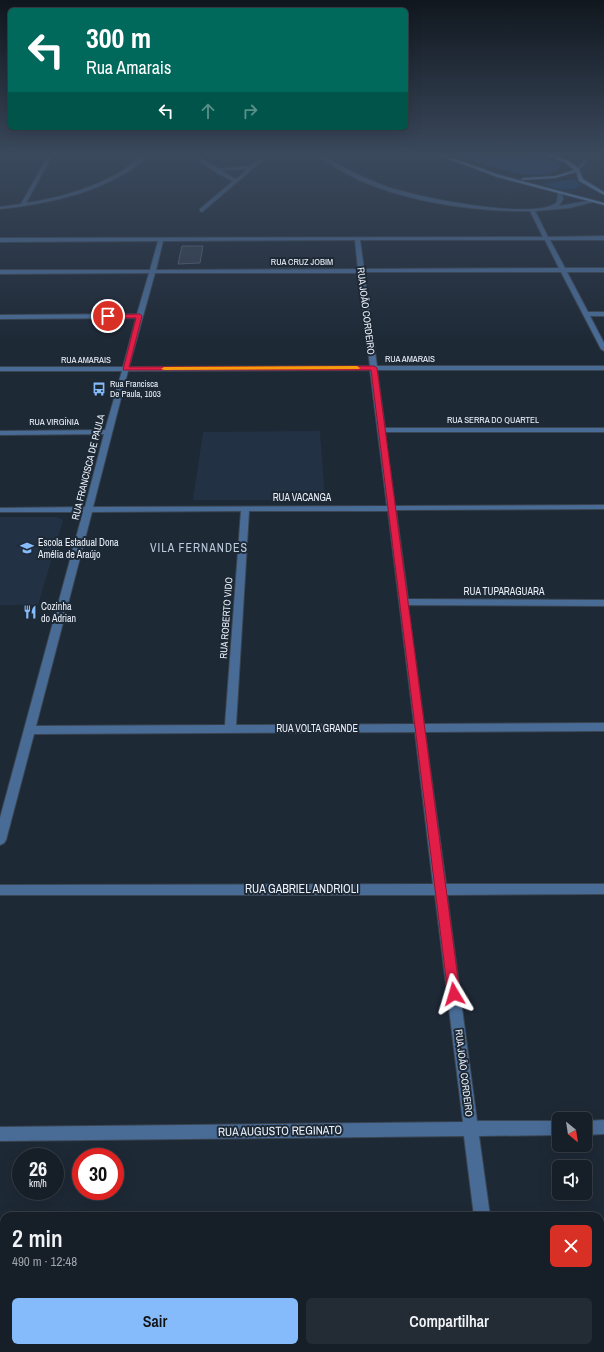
<!DOCTYPE html>
<html lang="pt">
<meta charset="utf-8">
<style>
:root{--surface:#161f28;--page:#232c34;--text:#f1f3f6;--muted:#9ea2a8;--line:#353d45;--accent:#86bbfb}
body{margin:0;font-family:"Archivo Narrow",sans-serif;background:var(--page);color:var(--text);height:100vh;display:flex;flex-direction:column;font-size:15px;white-space:nowrap}
*{box-sizing:border-box;margin:0}
p{font-size:13px;color:var(--muted)}
.icon{flex:none;width:22px;height:22px;fill:none;stroke:currentColor;stroke-width:2;stroke-linecap:round;stroke-linejoin:round}
.map{position:relative;flex:1;overflow:hidden}
.side{position:absolute;left:0px;top:1212px;width:604px;height:140px;display:flex;flex-direction:column;background:var(--surface);border-radius:12px 12px 0 0;box-shadow:0 4px 16px #0002,0 0 0 1px var(--line)}
.side>*{flex:none}
.banner{position:absolute;left:8px;top:8px;width:400px;height:122px;border-radius:6px;box-shadow:0 4px 16px #0002,0 0 0 1px var(--line);background:#00695c;color:#fff;overflow:hidden}
.needle{width:26px;rotate:150deg}
.tools{position:absolute;left:552px;top:1112px;display:grid;gap:8px}
.tools a{display:grid;place-items:center;width:40px;height:40px;border-radius:6px;background:var(--surface);box-shadow:0 4px 16px #0002,0 0 0 1px var(--line);font-size:20px}
.speed{position:absolute;left:12px;top:1148px;display:flex;gap:8px;font-size:20px;font-weight:700;text-align:center}
.speed>*{display:grid;place-content:center;width:52px;height:52px;border-radius:50%;background:var(--surface);box-shadow:0 4px 16px #0002,0 0 0 1px var(--line);line-height:1}
.speed small{font-size:10px;font-weight:400}
.speed .limit{border:6px solid #d22;background:#fff;color:#111}
.pin{position:absolute;display:grid;place-items:center;width:34px;height:34px;color:#fff;margin:-17px;border:2px solid #fff;border-radius:50%;box-shadow:0 1px 4px #0007}
.me{position:absolute;width:44px;margin:-22px;rotate:353deg;stroke-linejoin:round;filter:drop-shadow(0 0 3px #0008)}
.turn{display:flex;align-items:center;gap:14px;height:84px;padding:0 12px;font-size:18px}
.turn .icon{width:52px;height:52px;stroke-width:2.5}
.turn b{display:block;font-size:28px;line-height:34px}
.lanes{display:flex;align-items:center;height:38px;padding:0 12px;background:#0003;justify-content:center;gap:20px;direction:ltr}
.lanes .off{opacity:.35}
.round{display:grid;place-items:center;flex:none;width:42px;height:42px;border-radius:6px;background:var(--page)}
.headline{display:flex;align-items:center;justify-content:space-between;height:68px;padding:0 12px}
h1{font-size:24px;font-weight:600;line-height:30px}
.button{display:flex;gap:8px;margin-top:auto;padding:8px 12px}
.button a{flex:1;height:46px;border-radius:6px;background:var(--accent);color:#111;font-size:16px;font-weight:600;line-height:46px;text-align:center}
.button a+a{background:var(--page);color:var(--text)}
.map>svg:first-child{display:block}
</style>
<div class="map">
<svg width="604" height="1352" viewBox="0 0 604 1352">
<rect width="100%" height="100%" fill="#1e2936"/>
<path fill="#223144" d="M320,431L325,500H193L203,432Z
M0,517H57L63,520L38,605H0Z"/>
<path fill="#12467d" d="M458,154L543,158L556,162L561,167C541,187 480,164 458,154Z
M575,179L581,186C568,193 556,188 543,184Z"/>
<path fill="#333f4e" stroke="#556272" d="M182,246H203L200,263L178,264Z"/>
<g fill="none" stroke-linecap="round" stroke-linejoin="round">
<g stroke="#3b4552" stroke-width="2">
<path id="minor" d="M49,154H53L26,203C60,198 93,188 122,171C131,165 141,154 151,154C111,191 53,203 0,209V207L21,204Z
M190,154C198,154 226,174 236,179L248,169L221,170L219,169L251,166L265,154H270L202,212L200,211V209L233,181L217,173Z
M317,154C327,154 335,163 343,167C356,174 369,180 382,185C409,196 537,222 557,202L558,193L560,192L562,193L563,199L559,206L593,200V202L569,208L535,211L548,237L604,236V240H550L565,268H604V272H567L588,312H604V316H590L604,343V351L601,349L561,272H364L377,366H604V370H377L385,428H604V432H385L395,506L604,505V509L396,510L408,599L604,600V606L408,605L424,724L604,723V731L425,732L446,884H604V894L447,895L477,1121H559V1135L479,1136L490,1216H474L464,1136L0,1141V1127L463,1122L435,895H0V885L433,884L415,732L34,734L6,840L4,843L0,845V818L83,512H0V508L85,507L104,434L0,435V431L105,430L122,371H0V367H123L136,318L0,319V315L137,314L149,273L0,274V270H150L158,241L0,242V238L543,237L530,211C464,212 369,198 317,154ZM355,240L358,269L156,270L163,241ZM360,240H545L559,268L364,269ZM155,273H358L370,366L129,367ZM370,370L387,506L93,507L128,371ZM241,511L225,725L36,726L92,512ZM249,511H388L414,724L236,725Z
M588,154H592L579,171H575Z
M604,1120V1134L585,1135V1121Z
M490,1348H508L509,1352H491Z"/>
</g>
<g stroke="#3b4552" stroke-width="2">
<path id="major" d="M435,154H441L500,175L604,203V205L497,177Z
M543,154H550L568,160L579,169L583,179L604,192V195L579,181L576,172L556,178L521,180L523,178L555,176L574,170L564,162Z"/>
</g>
<use href="#minor" fill="#496c97" fill-rule="evenodd"/>
<use href="#major" fill="#74aff5" fill-rule="evenodd"/>
</g>
<linearGradient id="sky" x2="0" y2="1"><stop stop-color="#10171e"/><stop offset="0.45" stop-color="#3b495d"/><stop offset="1" stop-color="#3b495d" stop-opacity="0"/></linearGradient>
<rect width="604" height="343" fill="url(#sky)"/>
<path fill="#e11d48" stroke="#92132f" d="M140,314L142,316L129,367L374,366L377,368L460,994L459,998L454,1000L450,998L448,994L371,370H123L136,318H108L106,316L108,315Z"/>
<path fill="#f59e0b" d="M357,366L360,368L359,369L164,370L161,369L164,367Z"/>
<defs>
<g id="bus-bare" transform="scale(1.08)"><path d="M-5-6H5V4H4V6H2V4H-2V6H-4V4H-5ZM-3.5-4V0h7V-4ZM-3.5 1.2v1.5H-2V1.2ZM2 1.2v1.5H3.5V1.2Z" fill="#86bbfb" stroke="#1e2936" stroke-width="2.5" paint-order="stroke"/></g>
<g id="school-bare" transform="scale(1.08)"><path d="M0-5L7-2L0 1L-7-2ZM-4 1L0 2.5L4 1V4Q0 6-4 4Z" fill="#86bbfb" stroke="#1e2936" stroke-width="2.5" paint-order="stroke"/></g>
<g id="restaurant-bare" transform="scale(1.08)"><path d="M-5-6h1v4h1v-4h1v4h1v-4h1v5L-1.5 .5V6h-2V.5L-5-1ZM5-6V6H3V1.5H1.5Q1.5-4 5-6Z" fill="#86bbfb" stroke="#1e2936" stroke-width="2.5" paint-order="stroke"/></g>
</defs>
<g fill-rule="evenodd">
<use href="#bus-bare" x="99" y="389"/>
<use href="#school-bare" x="27" y="548"/>
<use href="#restaurant-bare" x="30" y="612"/>
</g>
<g text-anchor="middle" dominant-baseline="central" stroke-width="4" stroke-linejoin="round" paint-order="stroke">
<g font-size="9" fill="#ebf2fc" stroke="#1e2936">
<text x="302" y="262">RUA CRUZ JOBIM</text>
<text x="410" y="359">RUA AMARAIS</text>
<text x="86" y="360">RUA AMARAIS</text>
<text x="493" y="420">RUA SERRA DO QUARTEL</text>
<text x="54" y="422">RUA VIRGÍNIA</text>
</g>
<g font-size="9" fill="#ebf2fc" stroke="#1e2936" text-anchor="start">
<text x="110" y="384">Rua Francisca<tspan x="110" dy="10">De Paula, 1003</tspan></text>
</g>
<g font-size="10" fill="#ebf2fc" stroke="#1e2936">
<text transform="translate(366 311) rotate(83)">RUA JOÃO CORDEIRO</text>
<text transform="translate(88 467) rotate(-76)">RUA FRANCISCA DE PAULA</text>
<text x="302" y="497">RUA VACANGA</text>
<text x="504" y="591">RUA TUPARAGUARA</text>
<text transform="translate(226 618) rotate(-86)">RUA ROBERTO VIDO</text>
<text x="317" y="728">RUA VOLTA GRANDE</text>
<text transform="translate(464 1073) rotate(83)">RUA JOÃO CORDEIRO</text>
</g>
<g font-size="10" fill="#ebf2fc" stroke="#1e2936" text-anchor="start">
<text x="38" y="542">Escola Estadual Dona<tspan x="38" dy="12">Amélia de Araújo</tspan></text>
<text x="41" y="606">Cozinha<tspan x="41" dy="12">do Adrian</tspan></text>
</g>
<g font-size="12" letter-spacing="1" fill="#bccbdd" stroke="#1e2936">
<text x="199" y="548">VILA FERNANDES</text>
</g>
<g font-size="12" fill="#ebf2fc" stroke="#1e2936">
<text x="302" y="889">RUA GABRIEL ANDRIOLI</text>
<text transform="translate(280 1131) rotate(-1)">RUA AUGUSTO REGINATO</text>
</g>
</g>
</svg>
<div class="tools">
<a><svg class="needle" viewBox="-14 -14 28 28"><path d="M0-13l5 13h-10z" fill="#e53935"/><path d="M0 13l5-13h-10z" fill="#9ea2a8"/></svg></a>
<a><svg class="icon" aria-label="sound" viewBox="0 0 24 24"><path d="M4 9h4l5-4v14l-5-4H4zM17 9q2 3 0 6"/></svg></a>
</div>
<div class="speed"><div>26<small>km/h</small></div><div class="limit">30</div></div>
<div class="pin" style="left:108px;top:316px;background:#d93025"><svg class="icon" aria-label="arrive" viewBox="0 0 24 24"><path d="M6 21V4h12l-3 4 3 4H6"/></svg></div>
<svg class="me" style="left:454px;top:994px" viewBox="-20 -20 40 40"><path d="M0-17L14 15 0 8-14 15z" fill="#e11d48" stroke="#fff" stroke-width="4"/></svg>
<div class="banner">
<div class="turn"><svg class="icon" aria-label="left" viewBox="0 0 24 24"><path d="M17 20v-9H6M10 6l-5 5 5 5"/></svg><div><b>300 m</b>Rua Amarais</div></div>
<div class="lanes"><svg class="icon" aria-label="left" viewBox="0 0 24 24"><path d="M17 20v-9H6M10 6l-5 5 5 5"/></svg><svg class="icon off" aria-label="ahead" viewBox="0 0 24 24"><path d="M12 20V5M6 11l6-6 6 6"/></svg><svg class="icon off" aria-label="right" viewBox="0 0 24 24"><path d="M7 20v-9h11M14 6l5 5-5 5"/></svg></div>
</div>
<section class="side">
<div class="headline"><div><h1>2 min</h1><p>490 m · 12:48</p></div><a class="round" style="background:#d93025;color:#fff"><svg class="icon" aria-label="close" viewBox="0 0 24 24"><path d="M6 6l12 12M18 6L6 18"/></svg></a></div>
<div class="button"><a>Sair</a><a>Compartilhar</a></div>
</section>
</div>
